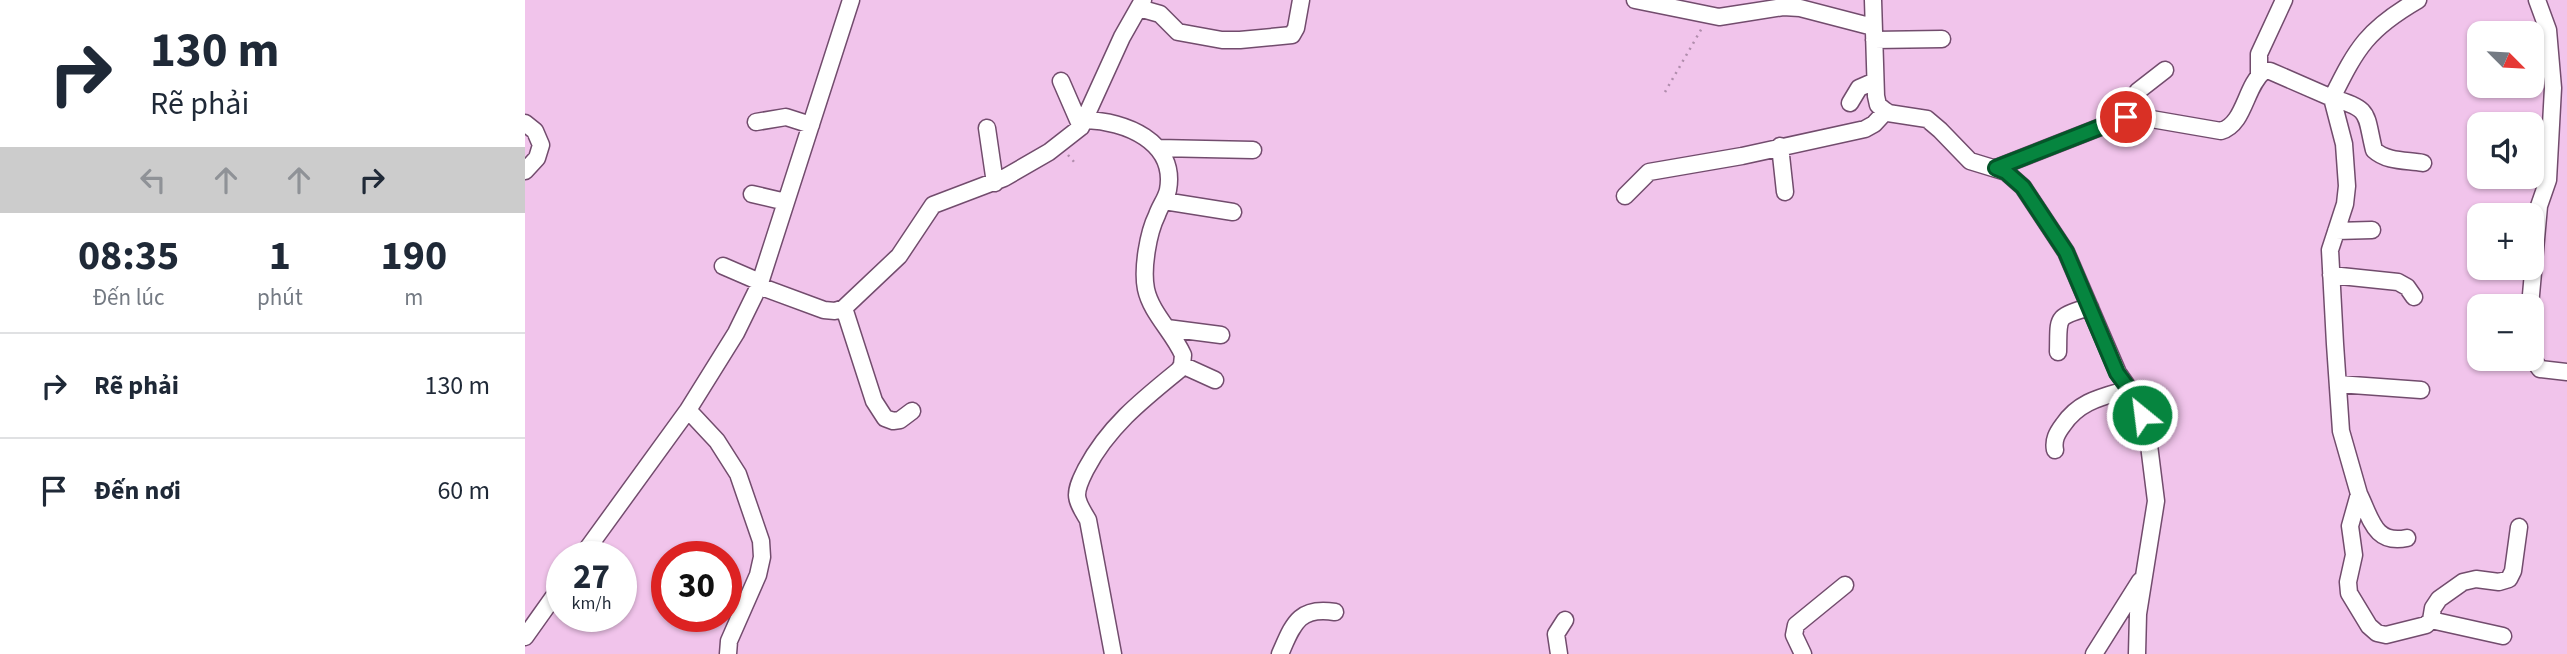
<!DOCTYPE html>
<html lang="vi">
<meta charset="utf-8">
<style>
:root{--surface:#fff;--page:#f6f6f7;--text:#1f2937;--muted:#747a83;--line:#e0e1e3}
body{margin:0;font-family:"Source Sans 3",sans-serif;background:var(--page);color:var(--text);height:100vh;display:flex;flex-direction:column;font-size:26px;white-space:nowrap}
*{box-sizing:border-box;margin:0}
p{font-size:23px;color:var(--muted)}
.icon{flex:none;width:38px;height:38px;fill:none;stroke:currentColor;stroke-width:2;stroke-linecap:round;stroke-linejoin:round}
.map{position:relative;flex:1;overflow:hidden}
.side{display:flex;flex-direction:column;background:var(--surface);width:525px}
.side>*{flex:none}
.banner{background:#fff;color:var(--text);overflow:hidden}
.needle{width:46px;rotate:114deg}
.controls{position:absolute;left:1942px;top:21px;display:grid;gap:14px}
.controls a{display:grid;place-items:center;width:77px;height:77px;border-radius:14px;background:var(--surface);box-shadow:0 2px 5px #0004;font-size:35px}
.speed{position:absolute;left:21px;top:541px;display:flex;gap:14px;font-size:35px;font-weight:700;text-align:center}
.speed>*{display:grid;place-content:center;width:91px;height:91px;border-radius:50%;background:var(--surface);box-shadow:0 2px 5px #0004;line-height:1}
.speed small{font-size:18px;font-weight:400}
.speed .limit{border:10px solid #d22;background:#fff;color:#111}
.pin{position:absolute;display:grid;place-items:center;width:60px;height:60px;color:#fff;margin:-30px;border:4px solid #fff;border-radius:50%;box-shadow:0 2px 7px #0007}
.me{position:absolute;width:77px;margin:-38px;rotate:331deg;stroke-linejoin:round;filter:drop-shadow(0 0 5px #0008)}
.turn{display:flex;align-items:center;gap:24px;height:147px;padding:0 35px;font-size:32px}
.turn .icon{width:91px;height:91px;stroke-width:2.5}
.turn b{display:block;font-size:49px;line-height:60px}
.lanes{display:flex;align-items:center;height:66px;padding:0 35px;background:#0003;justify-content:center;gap:35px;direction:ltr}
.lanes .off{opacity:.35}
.eta{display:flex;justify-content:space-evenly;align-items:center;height:119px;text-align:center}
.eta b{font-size:42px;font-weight:700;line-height:49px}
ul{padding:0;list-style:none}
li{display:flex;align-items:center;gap:21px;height:105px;padding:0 35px;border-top:2px solid var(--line)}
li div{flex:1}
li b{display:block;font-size:26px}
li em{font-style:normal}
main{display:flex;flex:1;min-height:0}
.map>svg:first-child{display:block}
</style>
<main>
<section class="side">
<div class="banner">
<div class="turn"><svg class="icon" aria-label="right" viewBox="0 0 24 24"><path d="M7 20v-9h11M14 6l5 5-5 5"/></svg><div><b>130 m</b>Rẽ phải</div></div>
<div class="lanes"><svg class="icon off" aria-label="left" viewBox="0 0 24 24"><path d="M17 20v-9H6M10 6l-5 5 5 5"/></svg><svg class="icon off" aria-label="ahead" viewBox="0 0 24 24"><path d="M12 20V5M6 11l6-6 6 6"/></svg><svg class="icon off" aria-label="ahead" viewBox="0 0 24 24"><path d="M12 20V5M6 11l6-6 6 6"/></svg><svg class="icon" aria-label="right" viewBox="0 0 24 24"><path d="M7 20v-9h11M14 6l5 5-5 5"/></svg></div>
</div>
<div class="eta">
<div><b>08:35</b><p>Đến lúc</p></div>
<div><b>1</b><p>phút</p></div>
<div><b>190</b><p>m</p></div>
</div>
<ul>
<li><svg class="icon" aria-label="right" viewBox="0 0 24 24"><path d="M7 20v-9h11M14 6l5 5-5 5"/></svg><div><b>Rẽ phải</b></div><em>130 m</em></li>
<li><svg class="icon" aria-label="arrive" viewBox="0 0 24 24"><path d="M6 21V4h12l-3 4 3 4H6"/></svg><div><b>Đến nơi</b></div><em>60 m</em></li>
</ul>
</section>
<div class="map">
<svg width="2042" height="654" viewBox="0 0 2042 654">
<rect width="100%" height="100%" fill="#f1c4eb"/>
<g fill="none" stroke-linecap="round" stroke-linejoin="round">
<g stroke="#724c6d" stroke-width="19">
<path id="minor" d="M1110,0L1194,17L1258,7L1275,8L1348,27
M1348,0L1351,96L1353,105L1363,113L1402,119L1415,130L1445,161L1481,172L1498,187L1541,252L1593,373L1609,396L1624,445L1631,501L1613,614L1612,654
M1893,0C1843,29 1832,47 1807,98C1847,109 1840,114 1849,150C1862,162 1882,160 1898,163
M614,8L635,14L653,32L697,40H715L767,35L771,28L776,0
M1349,40L1417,39
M1734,74V54L1759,0
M536,81L556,127
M1325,103L1334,88L1350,81
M561,120C599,121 652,141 643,190C641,199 635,206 632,215C623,233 617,269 621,289C626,313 648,332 658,355L657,365L654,370C617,400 583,427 561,469C557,477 552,486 552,495C552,503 559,513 563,520L588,654
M1593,120L1613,91L1640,70
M231,122L261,117L286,125
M0,123L10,131L16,145L12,158L0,171
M462,128L470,183
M1255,146L1260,192
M633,148L728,150
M1471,168L1601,117L1609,116L1696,131C1720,124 1720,86 1739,71H1745L1807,98L1819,144L1822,186L1820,204L1805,250L1810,344L1816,431L1834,494L1825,526L1829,555L1823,582L1824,593L1844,626L1852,633L1861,635L1901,625L1906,620L1908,608L1914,599L1938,582L1951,579L1974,582L1984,579L1988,571L1994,527
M227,194L261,202
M1100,196L1124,172L1217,156L1340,129L1349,124L1361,111
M639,201L708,212
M1811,231L1847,230
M198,266L235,282
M1806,275L1873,282L1882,287L1889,297
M234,286L299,310L310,311L319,308L374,256L408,205L479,178L524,152L556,127L597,37L618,0
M2005,306L2014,206L2023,180L2028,88L2023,30L2012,0
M319,308L349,401L360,418L368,421L375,420L387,411
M642,328L696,335
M1533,352C1534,317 1529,317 1565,307
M2007,358L2015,369L2042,372
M657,365L690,380
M1813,384L1896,390
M163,410L192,441L213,474L236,541L237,557L233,575L204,641L203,654
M1530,450C1528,440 1532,433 1538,425C1554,401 1577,397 1604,389
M1834,494C1846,518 1849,545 1882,538
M57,556L163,410L211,333L234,286L326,0
M1906,620L1978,636
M0,637L37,585
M755,654C768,625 773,606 810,612
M1034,654L1031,634L1040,620
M1278,654L1269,635L1271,625L1320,585
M1569,654L1615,581"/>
</g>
<path stroke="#b08dac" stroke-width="2.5" stroke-dasharray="2 5" stroke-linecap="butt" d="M1140,92L1177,28
M543,155L550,163"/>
<use href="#minor" stroke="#fff" stroke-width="16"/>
</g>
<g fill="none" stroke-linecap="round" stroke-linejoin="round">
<g stroke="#045629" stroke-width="18">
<path id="route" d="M1601,117L1471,168L1481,172L1498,187L1541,252L1592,373L1609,396L1617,415"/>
</g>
<use href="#route" stroke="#06853f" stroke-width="12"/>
</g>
</svg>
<div class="controls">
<a><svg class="needle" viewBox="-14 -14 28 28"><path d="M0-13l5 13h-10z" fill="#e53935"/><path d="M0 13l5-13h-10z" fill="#747a83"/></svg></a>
<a><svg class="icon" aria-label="sound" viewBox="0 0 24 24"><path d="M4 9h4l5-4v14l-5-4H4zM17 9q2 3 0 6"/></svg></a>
<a>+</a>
<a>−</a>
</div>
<div class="speed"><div>27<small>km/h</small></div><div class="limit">30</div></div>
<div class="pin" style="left:1601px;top:117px;background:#d93025"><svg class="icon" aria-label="arrive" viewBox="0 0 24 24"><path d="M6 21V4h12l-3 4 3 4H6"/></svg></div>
<svg class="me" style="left:1617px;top:415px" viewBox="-20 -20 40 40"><circle r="17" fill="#06853f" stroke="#fff" stroke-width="3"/><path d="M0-11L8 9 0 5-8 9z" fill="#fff"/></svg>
</div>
</main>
